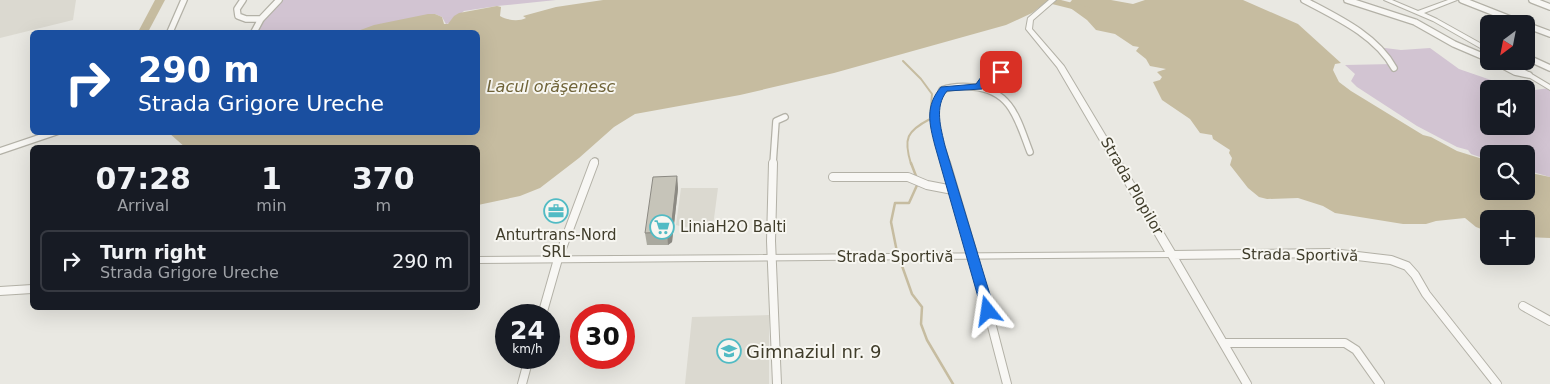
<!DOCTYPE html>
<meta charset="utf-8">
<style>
:root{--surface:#171b24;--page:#242831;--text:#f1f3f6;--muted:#9ea1a6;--line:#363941}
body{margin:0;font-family:"DejaVu Sans",sans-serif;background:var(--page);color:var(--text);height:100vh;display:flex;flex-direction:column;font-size:19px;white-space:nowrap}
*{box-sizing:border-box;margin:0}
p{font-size:16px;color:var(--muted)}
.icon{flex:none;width:28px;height:28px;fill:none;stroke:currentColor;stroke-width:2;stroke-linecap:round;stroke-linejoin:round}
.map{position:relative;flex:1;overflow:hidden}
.side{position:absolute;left:30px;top:145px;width:450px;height:165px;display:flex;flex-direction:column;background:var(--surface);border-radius:8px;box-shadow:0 5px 20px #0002}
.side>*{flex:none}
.hud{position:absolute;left:30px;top:30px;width:450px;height:105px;border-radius:8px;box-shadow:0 5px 20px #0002;background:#1a4fa0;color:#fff;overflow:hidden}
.needle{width:32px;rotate:212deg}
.buttons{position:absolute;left:1480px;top:15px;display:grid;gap:10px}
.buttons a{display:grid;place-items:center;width:55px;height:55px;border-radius:8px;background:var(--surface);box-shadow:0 5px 20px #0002;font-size:25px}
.speed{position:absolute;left:495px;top:304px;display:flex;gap:10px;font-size:25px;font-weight:700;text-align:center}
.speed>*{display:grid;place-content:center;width:65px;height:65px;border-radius:50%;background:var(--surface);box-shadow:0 5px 20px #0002;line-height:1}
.speed small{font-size:12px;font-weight:400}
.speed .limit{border:8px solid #d22;background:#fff;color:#111}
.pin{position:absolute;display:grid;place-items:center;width:42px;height:42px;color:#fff;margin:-21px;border-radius:10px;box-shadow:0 2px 8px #0006}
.me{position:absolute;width:55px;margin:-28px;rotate:345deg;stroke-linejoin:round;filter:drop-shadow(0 0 4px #0008)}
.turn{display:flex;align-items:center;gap:18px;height:105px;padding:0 25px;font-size:22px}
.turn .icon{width:65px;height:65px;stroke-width:2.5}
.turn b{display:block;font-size:35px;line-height:42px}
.eta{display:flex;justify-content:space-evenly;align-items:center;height:85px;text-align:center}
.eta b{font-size:30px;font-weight:700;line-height:35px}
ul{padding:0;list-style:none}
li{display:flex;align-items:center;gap:15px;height:62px;margin:0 10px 8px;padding:0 15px;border:2px solid var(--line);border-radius:8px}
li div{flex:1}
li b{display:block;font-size:19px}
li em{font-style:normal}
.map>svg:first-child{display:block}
</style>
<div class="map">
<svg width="1550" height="384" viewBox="0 0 1550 384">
<rect width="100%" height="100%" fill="#e9e8e2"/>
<path fill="#dbd9d0" d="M0,0H76L73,20L0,38Z
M681,188H718L713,226L683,227L676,225Z
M769,315V384H685L692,317Z"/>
<path fill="#d2c4d2" d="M279,0H556L497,6L464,11L450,23L446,24L442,17L435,14L361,32H252Z
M1377,47L1401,50L1430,48L1459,69L1517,89H1489V126H1526V91L1550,88V177L1526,170V154H1489V160L1471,154L1468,150L1457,147L1417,126L1357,87L1351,81L1355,74L1345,65L1393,64Z"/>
<path fill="#c6bca0" d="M603,0H1049L1032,13L1006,25L834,73L740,95L635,114L614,127L579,158L540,188L520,196L478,205V148H186L169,133L478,132V32H355L374,25L428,14H435L442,17L444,24H448L454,16L459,13L497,6L501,7L500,16C507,20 518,22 526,18L523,16L556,7Z
M1072,0H1111L1133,4L1145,0H1243L1298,24L1341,63L1335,64L1333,70L1339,82L1351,91L1423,135L1431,137L1457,151L1489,161V191H1526V172L1550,177V238L1526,237V219H1489V232L1476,227L1465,218L1436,221L1426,224H1403L1335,213L1323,206L1298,198L1267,199L1259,197L1248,188L1230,165L1232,158L1229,153L1230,150L1213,139L1212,135L1200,133L1190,119L1162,100L1153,82L1160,80L1162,77L1157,72L1166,69L1150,66L1146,59L1136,51L1139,47L1133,46L1115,34L1096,30L1087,20L1069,7L1068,5Z"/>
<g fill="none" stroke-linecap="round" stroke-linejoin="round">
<path stroke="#c6bca0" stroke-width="2" d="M903,61L921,79L932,94L930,119C907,131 903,138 911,164"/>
<path stroke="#c6bca0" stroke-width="2.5" d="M911,163L916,176
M897,252L891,222L895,203H909L918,183
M901,263L912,294L922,307L921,324L927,340L953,384"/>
<path fill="#c6bca0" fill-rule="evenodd" d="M155,0H165L148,32H138Z
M1043,0H1061L1092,8L1093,10L1088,13L1044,2Z"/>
<g stroke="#b3b1a7" stroke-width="8">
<path id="minor-far1" d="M243,0L237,9L238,16L246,19H261
M1304,0C1336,17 1376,35 1394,68
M1347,0L1415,22L1454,44L1489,59
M1462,0L1523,24
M1532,0L1550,7
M1526,25L1550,34
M170,32L184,0
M254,32L261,19L279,0
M1526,57L1550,68
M1494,61L1515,72L1529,75
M979,87L987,75C999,71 1005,73 1013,83
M0,151L56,132
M594,164L595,161
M773,164L776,121L785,117
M947,164L936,129L934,109L942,90C952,86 962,86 973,87C1012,90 1018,121 1030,152"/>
</g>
<g stroke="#b3b1a7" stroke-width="10">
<path id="minor" d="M773,163L771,241L777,384
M946,163L974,257L1007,384
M833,177H908L927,185L953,190
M1523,306L1550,321
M542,315L558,259L594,163
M1224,343H1345L1356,350L1380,384
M522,384L529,358
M1247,384L1172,255L1332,253L1391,260L1407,266L1415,275L1426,294L1497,384"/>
</g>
<g stroke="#b3b1a7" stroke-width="2">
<path id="tertiary" d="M1049,0H1056L1033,20L1032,29L1064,66L1177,255L1175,257L478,263V257L1165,252L1057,67L1026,29L1028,18Z
M1384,0H1392L1418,11L1448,0H1457L1424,13L1437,19L1489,48V53L1433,21Z
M1502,61H1510L1550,85V90Z
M32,285V293L0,295V287Z"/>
</g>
<use href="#minor-far1" stroke="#f8f7f4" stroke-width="5.5"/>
<use href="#minor" stroke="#f8f7f4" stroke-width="8"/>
<use href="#tertiary" fill="#f8f7f4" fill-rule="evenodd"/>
</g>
<path fill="#aaa99f" d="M677,176L678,189L672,242L668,245H647L645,233Z"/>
<path fill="#8b8982" d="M677,176L678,189L672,242L668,245L667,232Z"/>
<path fill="#c6c4b9" stroke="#8b8982" d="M677,176L671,230L667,232L645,233L653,177Z"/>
<path fill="#1a73e8" stroke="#114b97" d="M1001,69L1006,72L1005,74L991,77L982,89L947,91C934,107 941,128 945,146L995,311L993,315H984L982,311L935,146C929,123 925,106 941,87L976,84L984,73Z"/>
<defs>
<g id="office-ring" transform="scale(1.25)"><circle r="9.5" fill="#f7f6f1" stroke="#51bbc4" stroke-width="1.5"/><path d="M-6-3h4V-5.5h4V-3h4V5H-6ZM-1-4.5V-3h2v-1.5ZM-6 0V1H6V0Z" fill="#51bbc4"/></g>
<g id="supermarket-ring" transform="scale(1.25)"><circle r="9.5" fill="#f7f6f1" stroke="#51bbc4" stroke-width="1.5"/><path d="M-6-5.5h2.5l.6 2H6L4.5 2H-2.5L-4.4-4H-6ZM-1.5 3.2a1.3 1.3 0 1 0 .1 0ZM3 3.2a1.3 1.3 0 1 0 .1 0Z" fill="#51bbc4"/></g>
<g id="school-ring" transform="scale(1.25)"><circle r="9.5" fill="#f7f6f1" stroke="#51bbc4" stroke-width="1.5"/><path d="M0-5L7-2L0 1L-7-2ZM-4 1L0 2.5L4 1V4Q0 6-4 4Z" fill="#51bbc4"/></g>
</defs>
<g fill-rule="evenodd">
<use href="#office-ring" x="556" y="211"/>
<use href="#supermarket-ring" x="662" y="227"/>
<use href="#school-ring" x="729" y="351"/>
</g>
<g text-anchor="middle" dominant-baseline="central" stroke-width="4" stroke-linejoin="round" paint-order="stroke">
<g font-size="15" fill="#403d2b" stroke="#f7f6f1">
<text transform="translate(1132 186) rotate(60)">Strada Plopilor</text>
<text transform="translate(1300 255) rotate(1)">Strada Sportivă</text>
<text x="895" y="257">Strada Sportivă</text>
</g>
<g font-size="15" fill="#403d2b" stroke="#f7f6f1" text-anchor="start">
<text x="680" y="227">LiniaH2O Balti</text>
<text x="556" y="235" text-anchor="middle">Anturtrans-Nord<tspan x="556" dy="17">SRL</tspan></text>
</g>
<g font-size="16" font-style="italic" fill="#706439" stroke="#f7f6f1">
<text x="551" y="86">Lacul orăşenesc</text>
</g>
<g font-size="18" fill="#403d2b" stroke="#f7f6f1" text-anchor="start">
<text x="746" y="351">Gimnaziul nr. 9</text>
</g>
</g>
</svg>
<div class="buttons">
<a><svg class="needle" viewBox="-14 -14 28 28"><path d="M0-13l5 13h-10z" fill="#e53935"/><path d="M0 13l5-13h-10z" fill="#9ea1a6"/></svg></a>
<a><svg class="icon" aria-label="sound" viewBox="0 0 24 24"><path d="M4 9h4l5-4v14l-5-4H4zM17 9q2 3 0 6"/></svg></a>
<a><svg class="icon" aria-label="search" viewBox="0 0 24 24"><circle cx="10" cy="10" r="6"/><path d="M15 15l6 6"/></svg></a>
<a>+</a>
</div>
<div class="speed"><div>24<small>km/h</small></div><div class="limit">30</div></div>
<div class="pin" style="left:1001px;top:72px;background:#d93025"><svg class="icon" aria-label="arrive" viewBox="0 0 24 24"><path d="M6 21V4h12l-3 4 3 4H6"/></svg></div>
<svg class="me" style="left:988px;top:311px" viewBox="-20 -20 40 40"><path d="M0-17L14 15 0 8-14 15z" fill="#1a73e8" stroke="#fff" stroke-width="4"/></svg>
<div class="hud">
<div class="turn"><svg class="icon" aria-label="right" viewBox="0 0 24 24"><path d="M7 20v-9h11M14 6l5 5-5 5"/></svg><div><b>290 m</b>Strada Grigore Ureche</div></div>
</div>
<section class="side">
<div class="eta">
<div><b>07:28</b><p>Arrival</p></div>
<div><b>1</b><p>min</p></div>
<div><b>370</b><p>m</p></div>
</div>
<ul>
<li><svg class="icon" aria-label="right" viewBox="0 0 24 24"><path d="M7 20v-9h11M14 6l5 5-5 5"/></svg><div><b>Turn right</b><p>Strada Grigore Ureche</p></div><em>290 m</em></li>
</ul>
</section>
</div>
